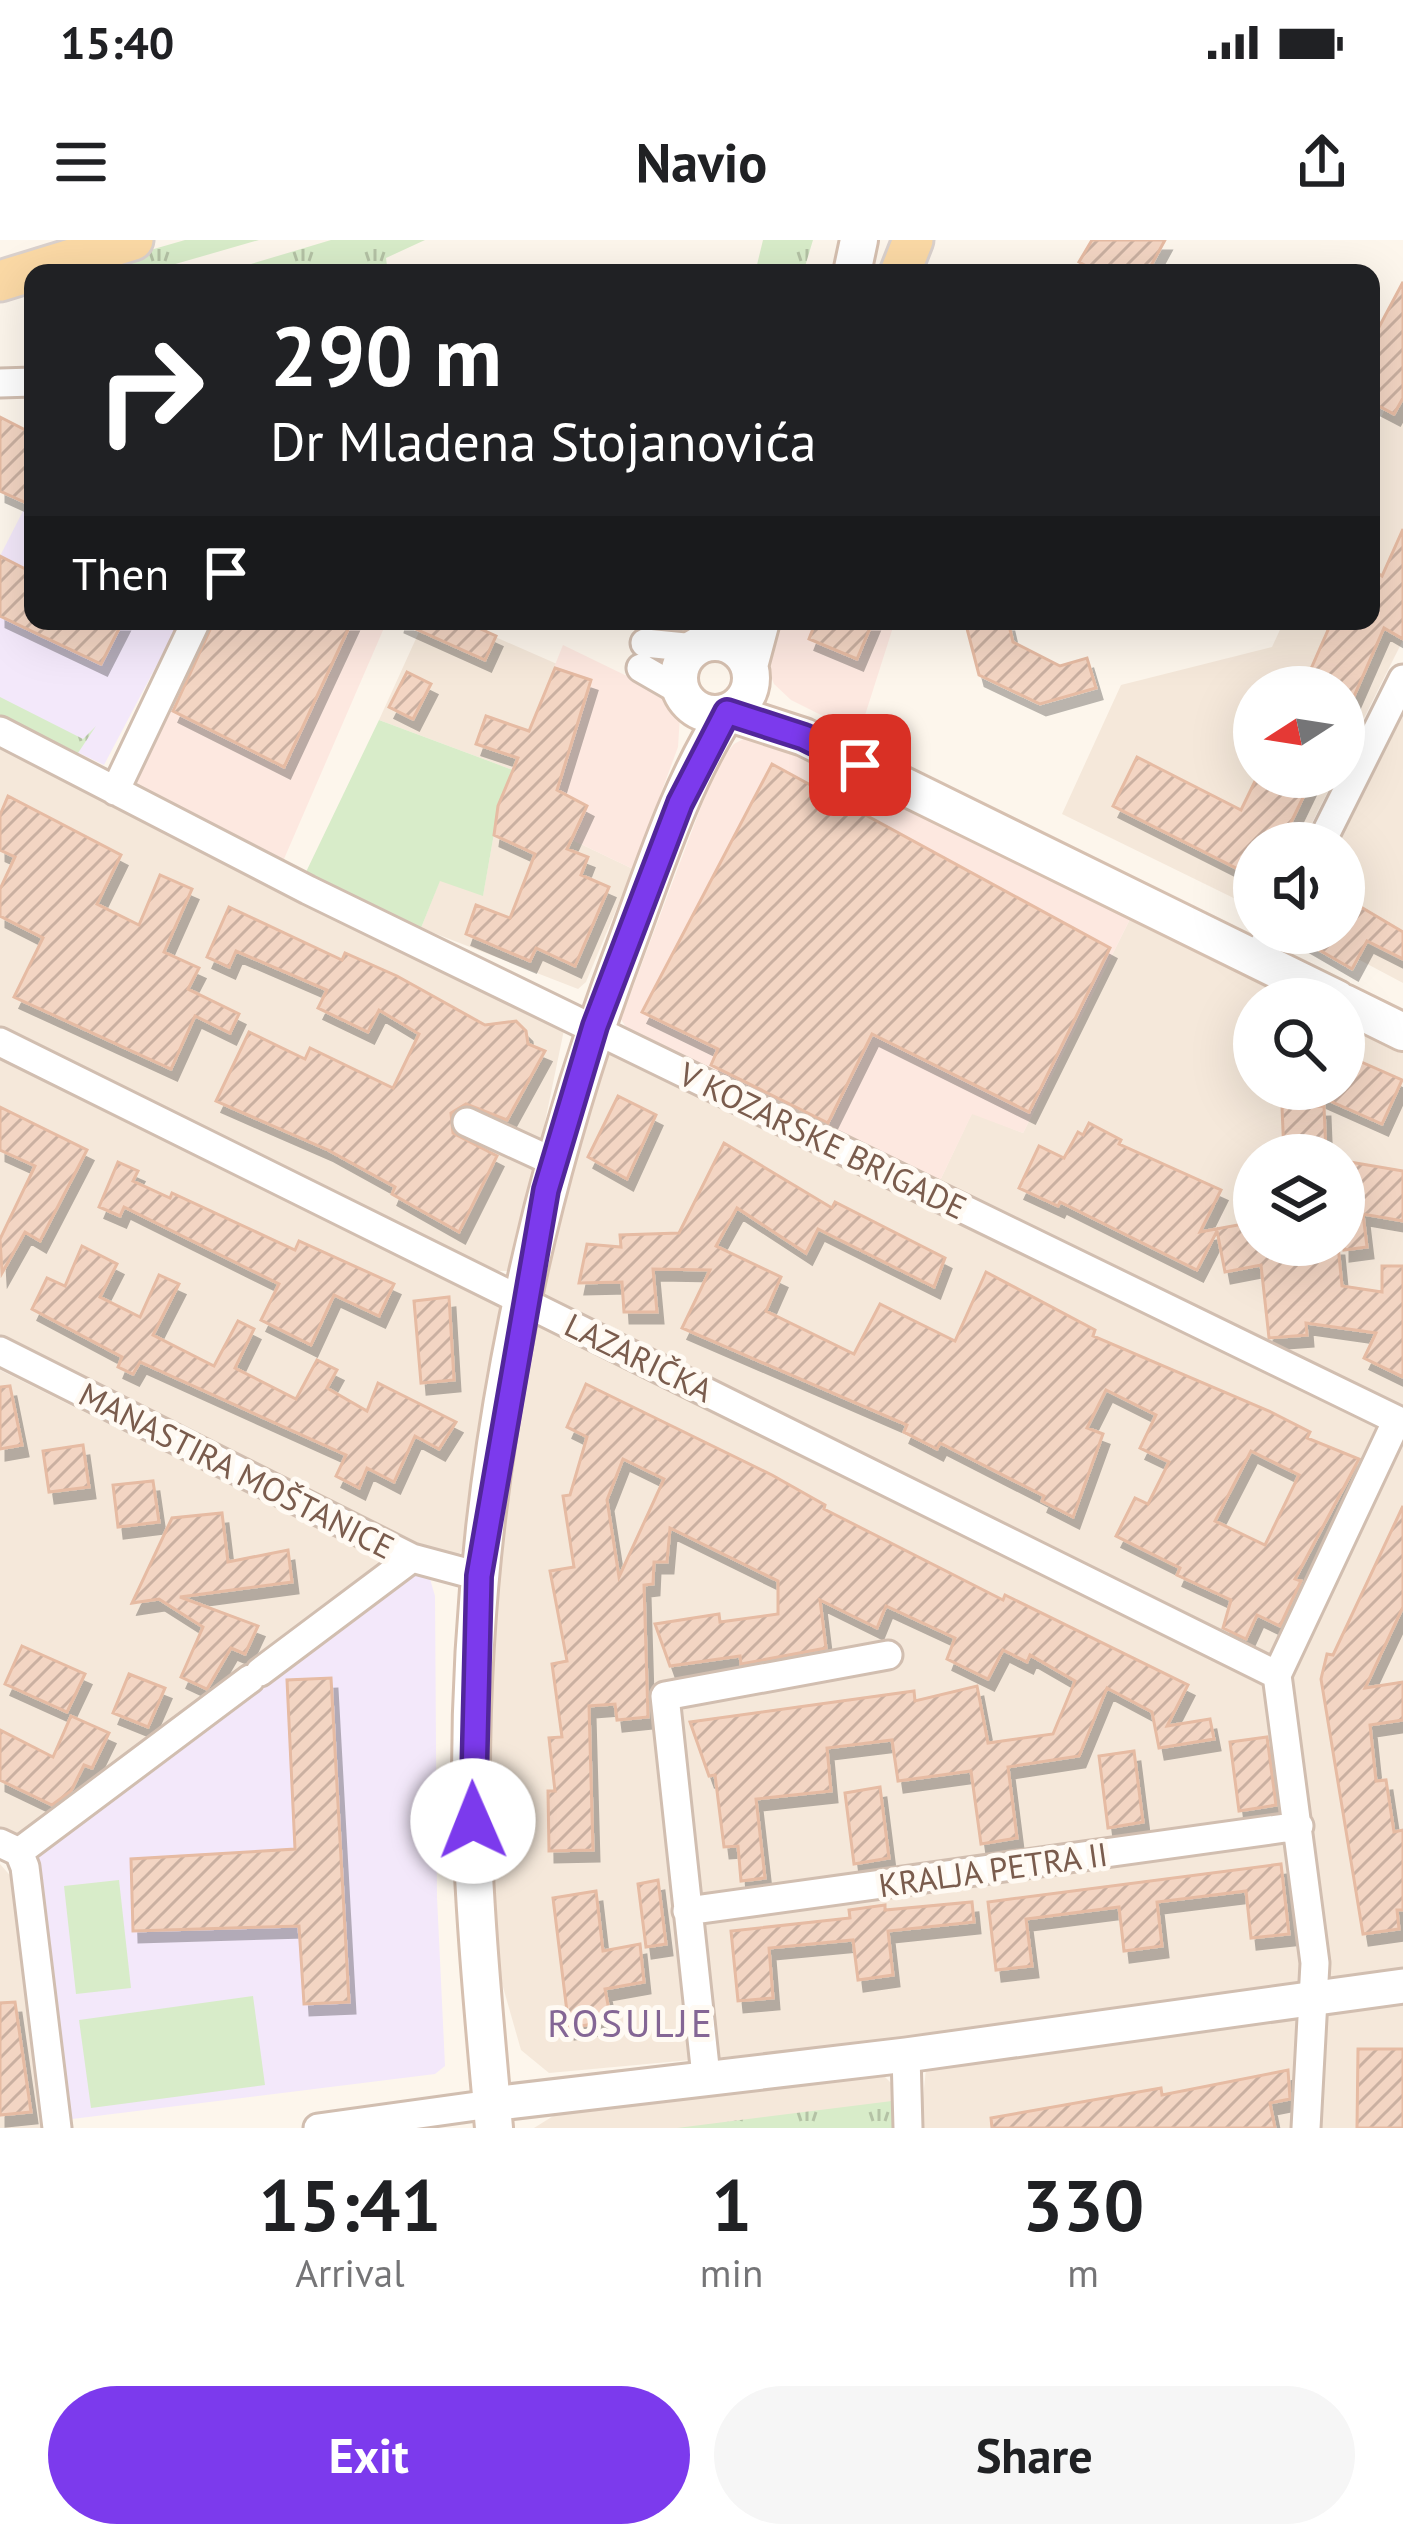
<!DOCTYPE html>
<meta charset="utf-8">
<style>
:root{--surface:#fff;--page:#f6f6f6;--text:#202124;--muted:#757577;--accent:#7c3aed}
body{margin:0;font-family:"PT Sans",sans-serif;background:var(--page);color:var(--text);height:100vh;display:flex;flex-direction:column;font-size:45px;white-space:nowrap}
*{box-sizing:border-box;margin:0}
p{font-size:39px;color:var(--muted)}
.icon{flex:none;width:66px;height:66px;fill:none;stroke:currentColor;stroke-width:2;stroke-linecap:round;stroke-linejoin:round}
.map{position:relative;height:1888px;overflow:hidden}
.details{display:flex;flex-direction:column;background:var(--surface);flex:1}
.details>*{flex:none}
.banner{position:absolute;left:24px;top:24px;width:1356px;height:366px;border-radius:24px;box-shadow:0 12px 48px #0002;background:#202124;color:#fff;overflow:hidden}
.needle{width:78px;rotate:258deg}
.tools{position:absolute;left:1233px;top:426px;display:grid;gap:24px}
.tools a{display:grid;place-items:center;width:132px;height:132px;border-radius:50%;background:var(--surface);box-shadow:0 12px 48px #0002;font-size:60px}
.pin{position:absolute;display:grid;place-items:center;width:102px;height:102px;color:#fff;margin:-51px;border-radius:24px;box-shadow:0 6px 18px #0006}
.me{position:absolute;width:132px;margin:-66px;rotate:359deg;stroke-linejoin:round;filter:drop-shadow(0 0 9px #0008)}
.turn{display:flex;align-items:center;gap:42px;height:252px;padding:0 48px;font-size:54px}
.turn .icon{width:156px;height:156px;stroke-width:2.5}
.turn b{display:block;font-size:84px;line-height:102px}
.then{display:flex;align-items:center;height:114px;padding:0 48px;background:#0003;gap:24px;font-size:45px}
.eta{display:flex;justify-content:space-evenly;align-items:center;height:204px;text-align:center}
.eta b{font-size:72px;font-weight:800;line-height:84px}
.primary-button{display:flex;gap:24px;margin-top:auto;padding:24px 48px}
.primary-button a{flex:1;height:138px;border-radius:72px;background:var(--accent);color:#fff;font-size:48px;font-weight:800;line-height:138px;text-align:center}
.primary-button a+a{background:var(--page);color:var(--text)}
.status{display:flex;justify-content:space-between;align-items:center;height:84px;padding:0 60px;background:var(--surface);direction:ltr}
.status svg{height:33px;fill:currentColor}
header{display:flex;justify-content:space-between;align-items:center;height:156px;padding:0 48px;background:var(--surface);font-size:54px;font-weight:800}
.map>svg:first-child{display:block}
</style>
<div class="status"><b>15:40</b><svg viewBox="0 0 49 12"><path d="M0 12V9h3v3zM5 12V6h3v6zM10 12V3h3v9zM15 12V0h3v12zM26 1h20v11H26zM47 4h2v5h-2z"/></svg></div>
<header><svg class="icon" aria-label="menu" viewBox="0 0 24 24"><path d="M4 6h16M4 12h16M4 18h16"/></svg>Navio<svg class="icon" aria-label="share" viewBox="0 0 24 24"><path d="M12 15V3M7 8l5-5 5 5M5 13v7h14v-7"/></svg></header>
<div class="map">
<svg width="1403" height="1888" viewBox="0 0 1403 1888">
<defs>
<pattern id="grass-tufts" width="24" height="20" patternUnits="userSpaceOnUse" patternTransform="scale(3)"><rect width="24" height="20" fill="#d8ecc9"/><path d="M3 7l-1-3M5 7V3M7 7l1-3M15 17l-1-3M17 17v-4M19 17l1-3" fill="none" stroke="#b4c2a5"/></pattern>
<pattern id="building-hatch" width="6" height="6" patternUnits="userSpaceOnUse" patternTransform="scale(3)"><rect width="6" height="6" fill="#f3d5c3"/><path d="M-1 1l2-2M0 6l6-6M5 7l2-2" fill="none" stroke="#cab0a1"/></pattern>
<filter id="shadow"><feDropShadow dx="6" dy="11" stdDeviation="0" flood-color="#0004"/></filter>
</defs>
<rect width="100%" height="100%" fill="#fdf6ec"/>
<path fill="#f5e8da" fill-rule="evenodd" d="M1403,131V400L1344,518V447H1254V537H1335L1302,603H1254V668L1062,574L1121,445L1272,407L1284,381H1371V199Z
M424,381H459L557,424L513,530L379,480Z
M1403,462V743L1309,693H1344V603H1333Z
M0,503L565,785L516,1022L508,1031H496L0,793Z
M499,565L633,629L586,742L578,749L421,688L440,640L483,655Z
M1132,675L1298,759H1254V849H1344V782L1403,812V1735L919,1799L549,1833L521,1810L497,1726L486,1482L494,1348L514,1187L559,953L607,810L936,949L972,873L1023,893ZM1254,915H1344V1005H1254Z
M0,812L502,1061L505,1075L464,1307L458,1316L419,1310L0,1101Z
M0,1130L391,1325L13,1605L0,1599Z
M0,1624L15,1641L48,1888H0Z
M1403,1759V1888H1314L1323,1772Z
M1298,1776L1295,1888H920L926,1829Z
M877,1829L894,1846L897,1888H534L566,1868Z"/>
<path fill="#fde8e0" d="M205,381H387L284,619L127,543Z
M769,381H895L859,494L791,460L774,444L766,424Z
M563,405L664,454L680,476L678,507L633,629L499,565Z
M749,496H764L1132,675L1023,893L972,874L936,949L628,791L621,779L716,527L734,504Z"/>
<path fill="#f3e8fa" d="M23,271L33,275V381H180L104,525L0,475V316Z
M405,1331L428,1332L435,1356L437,1657L445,1826L435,1834L72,1879L36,1610Z"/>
<path fill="url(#grass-tufts)" d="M185,0H259L144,33H71Z
M331,0H425L386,18L387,26L365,33H221Z
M763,0H813L803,33H755Z
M0,457L83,499L96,486L78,513L0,475Z
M892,1861V1888H677Z"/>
<path fill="#d8ecc9" d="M379,480L513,530L499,565L483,656L440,641L421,688L306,632Z
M119,1640L131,1748L76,1754L64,1646Z
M253,1756L265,1845L91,1868L79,1780Z"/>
<path fill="url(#building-hatch)" stroke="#e6bba3" stroke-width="3" fill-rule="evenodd" filter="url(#shadow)" d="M1092,0H1165L1147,33H1099L1079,22Z
M1403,42V158L1394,174L1371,162V102Z
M0,177L33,194V266L0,251Z
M1403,289V399L1384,388L1344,479V447H1303L1332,381H1373L1371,329L1382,336Z
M0,316L33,333V381H123L101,424L0,376Z
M214,381H352L284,527L173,471Z
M398,381H463L496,396L485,420Z
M816,381H873L857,419L809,399Z
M965,381H1008L1013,402L1060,426L1087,418L1096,448L1040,464L979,435Z
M555,428L591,440L557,550L587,566L567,609L588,617L581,635L609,647L575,726L536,708L530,721L466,694L476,665L510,678L535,614L494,595L498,566L518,518L476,504L486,476L529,491Z
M407,432L431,444L413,479L389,467Z
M1137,517L1241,570L1257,537H1313L1281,603H1254V637L1113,566Z
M772,524L1110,708L1029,872L872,794L828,883L711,825L718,809L642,772Z
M8,556L121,615L97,664L139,685L160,635L192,649L164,712L199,728L188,749L239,774L230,793L195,776L171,829L14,757L43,698L0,676V649L15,617L0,610V575Z
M1344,657L1403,692V719L1367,701L1352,729L1290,693H1344Z
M229,667L342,720L345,713L397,736L485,785L516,781L526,791L528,804L545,811L507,880L466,864L451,873L453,893L497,916L459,992L392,954L395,947L328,910L216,861L249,792L305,819L310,808L393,848L419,794L379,770L368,792L318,768L327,750L236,711L229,727L207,717Z
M1350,817L1402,840L1382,884L1303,849H1344Z
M618,856L656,875L627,939L588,917Z
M1324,866L1326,915H1284L1282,867Z
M0,867L87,910L40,1001L25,992L2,1033L0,999L35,926L0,910Z
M1089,883L1121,900L1119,904L1221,950L1200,992L1254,982V1005H1338L1342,1046L1382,1052V1026H1403V1137L1364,1118L1376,1093L1306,1083L1307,1095L1269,1098L1261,1025L1225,1032L1217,991L1197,1030L1060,962L1058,966L1019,948L1039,906L1064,918L1078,892L1083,895Z
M724,903L832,968L835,962L945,1018L934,1047L818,989L806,1013L737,968L716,1006L781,1037L766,1071L854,1114L880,1064L955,1101L986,1032L1095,1090L1093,1096L1269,1171L1310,1192L1307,1198L1359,1219L1295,1339L1301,1341L1280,1386L1257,1375L1246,1399L1223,1388L1231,1360L1177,1335L1180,1328L1116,1296L1135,1258L1148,1264L1169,1222L1140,1208L1156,1175L1106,1150L1087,1188L1103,1194L1073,1277L1042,1261L1044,1256L940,1203L937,1209L904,1192L907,1185L682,1088L710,1030L653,1029L657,1072H624L622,1042L579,1043L587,1004L621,1007L620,995L679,993ZM1251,1211L1299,1235L1265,1305L1215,1281Z
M1344,921L1403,931V981L1363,974L1367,1007L1344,1010Z
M118,922L138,931L133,941L170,958L172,953L295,1010L299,1001L394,1044L379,1076L334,1055L311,1105L261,1080L279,1044L124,967L120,976L99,967Z
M82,1006L117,1024L100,1057L140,1077L159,1035L179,1044L153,1095L214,1126L238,1081L254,1089L235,1128L296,1159L317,1120L337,1130L327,1148L367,1171L378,1143L456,1182L439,1209L415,1196L394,1242L367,1228L359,1248L336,1236L346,1215L140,1122L133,1134L118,1127L122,1117L32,1069L47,1038L65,1046Z
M449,1057L454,1140L421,1143L414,1061Z
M586,1144L772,1235L825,1265L824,1269L1003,1360L1005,1355L1188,1445L1167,1486L1210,1479L1214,1499L1159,1508L1152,1472L1107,1448L1079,1516L1008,1527L1017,1598L981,1604L971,1531L898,1541L892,1500L827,1508L831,1551L756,1559L765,1638L741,1641L738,1606L724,1607L715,1535L709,1536L690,1482L914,1451L915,1461L977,1446L988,1503L1053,1494L1075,1441L1030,1415L1027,1422L1003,1410L988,1439L947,1419L955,1398L886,1366L877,1388L820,1360L826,1408L741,1424L740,1416L670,1426L655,1384L719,1374L720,1382L778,1374V1341L670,1288L667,1322H654L653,1344L644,1345L648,1477L617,1480L615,1464L589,1466L593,1610L549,1611L548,1551H555L549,1498L562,1497L552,1424L567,1421L550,1331L574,1327L563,1256L570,1255L587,1197L567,1187ZM623,1219L664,1239L619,1337L607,1260Z
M10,1146L22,1205L0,1209V1147Z
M83,1205L89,1247L49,1252L43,1211Z
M153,1241L159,1282L118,1287L113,1245Z
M1403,1266V1367L1365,1448L1403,1442V1480L1370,1485L1376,1541L1386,1540L1394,1592L1403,1590V1670H1397L1399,1689L1363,1694L1321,1439L1327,1414L1333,1415Z
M222,1273L228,1322L288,1310L292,1342L180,1357L258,1386L245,1414L231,1408L207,1449L181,1437L203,1387L159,1359L132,1363L172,1278Z
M22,1406L85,1434L67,1472L5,1444Z
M129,1434L165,1448L148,1487L113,1473Z
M331,1438L349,1762L304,1764L299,1686L133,1691L131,1619L295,1609L287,1440Z
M71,1476L109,1493L92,1528L84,1525L71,1551L52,1565L0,1540V1490L53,1517Z
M1267,1497L1276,1565L1239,1571L1230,1502Z
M1134,1511L1143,1582L1108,1588L1099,1516Z
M880,1547L889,1618L854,1624L845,1553Z
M1281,1624L1289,1694L1251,1698L1246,1651L1157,1662L1162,1706L1124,1711L1119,1667L1026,1679L1032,1726L996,1730L988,1662Z
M658,1640L666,1704L646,1707L638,1644Z
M596,1651L603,1711L640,1704L644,1742L605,1749L611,1781L569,1788L553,1658Z
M972,1662L974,1682L888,1691L893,1735L858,1740L853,1700L769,1708L773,1758L738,1761L731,1691L850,1678L849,1670L885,1665V1670Z
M15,1762L31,1872L0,1875V1763Z
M1358,1809H1403V1888H1357Z
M1288,1830L1290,1859L1270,1863L1275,1888H992L991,1878L1161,1848L1162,1855Z"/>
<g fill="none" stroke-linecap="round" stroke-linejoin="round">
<g stroke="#d1beb0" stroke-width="33">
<path id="minor" d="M0,143L33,142
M645,403L695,408
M641,428L681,451
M0,491L308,650L1397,1180L1277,1435
M115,551L196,381
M1321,603L1403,439
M1256,718L1271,693
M0,802L1277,1435
M467,882L554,922
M0,1111L412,1318L479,1336
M260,1432L412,1318
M1277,1435L1315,1723L1306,1888
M0,1603L19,1612L25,1627L57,1888
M19,1612L250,1439
M687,1671L1299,1586
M906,1815L908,1888
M706,1836L665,1456L888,1415
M318,1888L491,1864"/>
</g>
<g stroke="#d1beb0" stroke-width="39">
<path id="tertiary" d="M491,1864L906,1815L1403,1746"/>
</g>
<g stroke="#d6c0b0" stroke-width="42">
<path id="secondary" d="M852,33L859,0
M679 438a36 36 0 1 1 72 0a36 36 0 1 1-72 0Z
M749,426L761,381
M1344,763L1403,792
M494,1888C484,1777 473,1663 471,1552C469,1266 525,972 626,705C655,627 681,543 727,472L804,497L1337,759"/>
</g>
<g stroke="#dad1cd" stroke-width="45">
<path id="primary" d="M900,33L913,0
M0,41L133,0"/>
</g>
<use href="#minor" stroke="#fff" stroke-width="27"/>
<use href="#tertiary" stroke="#fff" stroke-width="33"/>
<use href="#secondary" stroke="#fff" stroke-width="36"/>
<use href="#primary" stroke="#fbd9a5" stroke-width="39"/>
</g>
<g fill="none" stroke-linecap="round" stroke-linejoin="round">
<g stroke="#51269a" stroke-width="30">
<path id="route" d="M473,1581L479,1336L546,950L595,786L680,563L727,472L804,497L860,525"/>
</g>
<use href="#route" stroke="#7c3aed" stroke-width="21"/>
</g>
<g text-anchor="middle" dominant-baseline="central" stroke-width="10" stroke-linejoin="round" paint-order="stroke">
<g font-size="33" fill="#7a5c4d" stroke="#fffaf3">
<text transform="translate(823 900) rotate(26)">V KOZARSKE BRIGADE</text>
<text transform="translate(639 1117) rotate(26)">LAZARIČKA</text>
<text transform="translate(237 1230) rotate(27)">MANASTIRA MOŠTANICE</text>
<text transform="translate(993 1629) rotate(-8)">KRALJA PETRA II</text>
</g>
<g font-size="39" letter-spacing="3" fill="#846695" stroke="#fffaf3">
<text x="631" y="1782">ROSULJE</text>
</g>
</g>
</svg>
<div class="tools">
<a><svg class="needle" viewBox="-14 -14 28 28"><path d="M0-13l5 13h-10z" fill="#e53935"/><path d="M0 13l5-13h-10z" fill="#757577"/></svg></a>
<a><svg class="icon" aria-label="sound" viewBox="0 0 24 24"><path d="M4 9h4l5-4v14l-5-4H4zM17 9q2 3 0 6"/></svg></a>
<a><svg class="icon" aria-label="search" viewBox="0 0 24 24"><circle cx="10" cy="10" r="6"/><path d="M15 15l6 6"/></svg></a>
<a><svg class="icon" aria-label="layers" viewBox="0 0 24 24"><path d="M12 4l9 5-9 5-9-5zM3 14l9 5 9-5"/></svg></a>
</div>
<div class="pin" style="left:860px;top:525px;background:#d93025"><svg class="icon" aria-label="arrive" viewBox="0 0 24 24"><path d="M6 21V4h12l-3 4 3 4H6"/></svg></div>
<svg class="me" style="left:473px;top:1581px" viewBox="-20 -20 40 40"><circle r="19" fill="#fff"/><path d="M0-13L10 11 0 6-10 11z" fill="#7c3aed"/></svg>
<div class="banner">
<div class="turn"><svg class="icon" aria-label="right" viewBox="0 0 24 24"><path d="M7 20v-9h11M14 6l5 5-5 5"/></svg><div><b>290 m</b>Dr Mladena Stojanovića</div></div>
<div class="then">Then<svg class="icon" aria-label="arrive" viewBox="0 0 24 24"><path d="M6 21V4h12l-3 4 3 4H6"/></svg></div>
</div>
</div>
<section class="details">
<div class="eta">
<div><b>15:41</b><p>Arrival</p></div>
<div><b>1</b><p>min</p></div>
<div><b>330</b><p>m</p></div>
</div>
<div class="primary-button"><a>Exit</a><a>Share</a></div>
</section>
